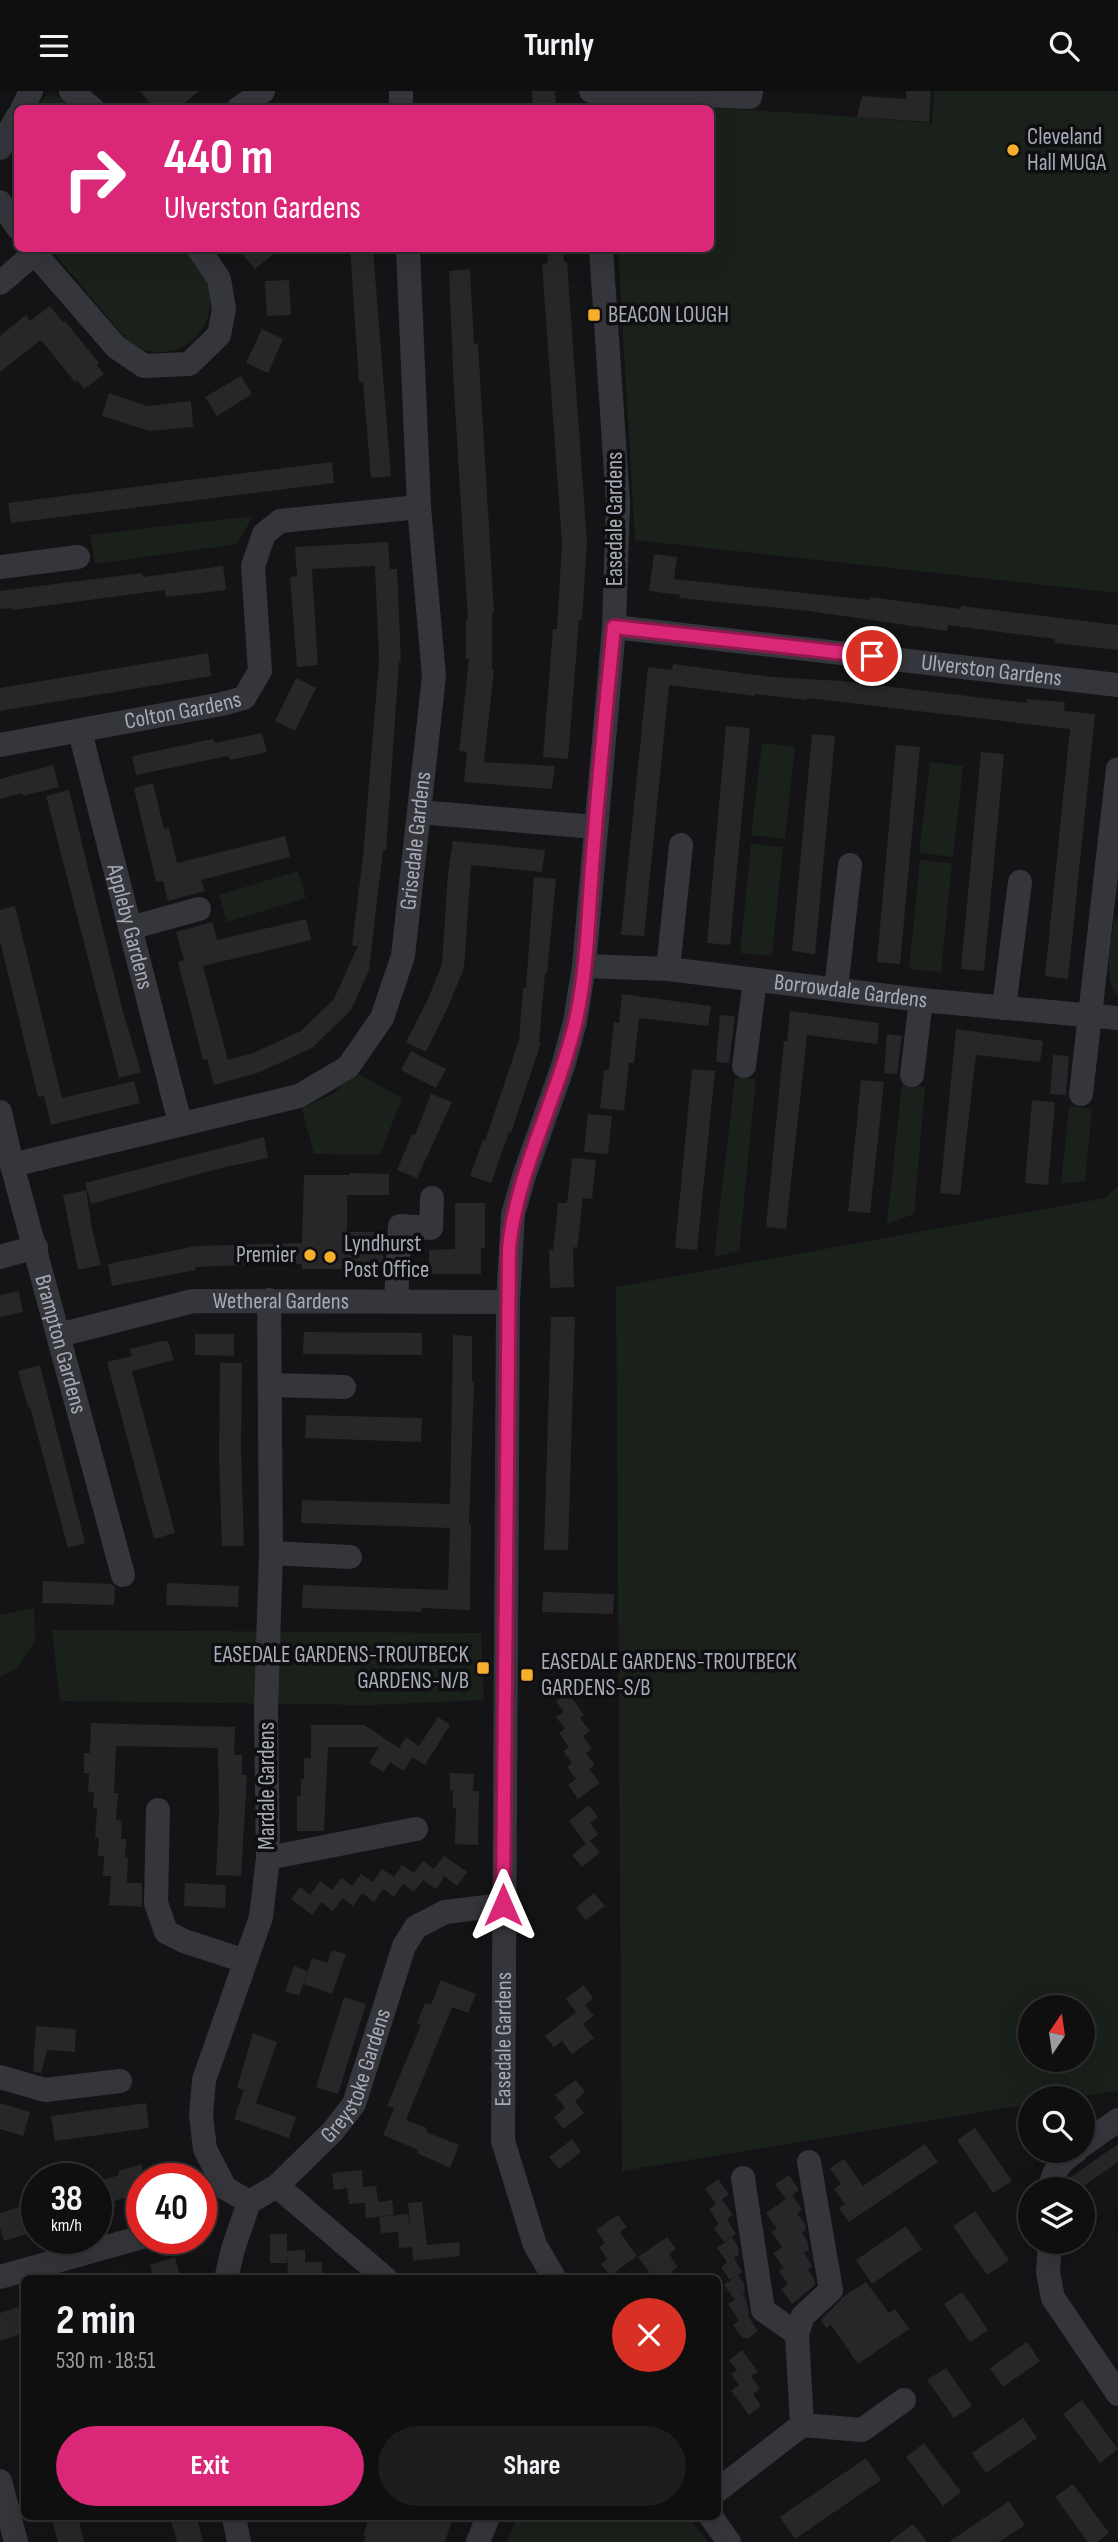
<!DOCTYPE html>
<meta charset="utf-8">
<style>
:root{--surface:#0f0f10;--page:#1d1d1e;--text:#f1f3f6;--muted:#9b9c9f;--line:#2f2f30;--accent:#db2777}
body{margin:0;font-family:"Sofia Sans Condensed",sans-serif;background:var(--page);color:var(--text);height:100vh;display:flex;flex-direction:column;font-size:26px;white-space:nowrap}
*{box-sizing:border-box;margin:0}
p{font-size:23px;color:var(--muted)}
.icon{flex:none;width:38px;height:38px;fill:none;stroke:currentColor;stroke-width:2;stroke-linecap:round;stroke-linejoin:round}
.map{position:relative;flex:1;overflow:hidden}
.side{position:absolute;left:21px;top:2184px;width:700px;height:245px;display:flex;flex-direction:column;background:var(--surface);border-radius:10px;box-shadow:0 7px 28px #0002,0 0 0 2px var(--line)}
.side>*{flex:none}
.guide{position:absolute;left:14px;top:14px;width:700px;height:147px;border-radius:10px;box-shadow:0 7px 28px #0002,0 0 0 2px var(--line);background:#db2777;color:#fff;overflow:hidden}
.needle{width:46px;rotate:13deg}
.tools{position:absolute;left:1018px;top:1904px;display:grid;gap:14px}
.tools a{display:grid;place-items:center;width:77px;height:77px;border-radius:50%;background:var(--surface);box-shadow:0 7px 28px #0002,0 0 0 2px var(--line);font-size:35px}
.speed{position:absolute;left:21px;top:2072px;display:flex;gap:14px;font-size:35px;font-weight:700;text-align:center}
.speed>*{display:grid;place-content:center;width:91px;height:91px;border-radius:50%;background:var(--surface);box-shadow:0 7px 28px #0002,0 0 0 2px var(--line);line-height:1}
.speed small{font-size:18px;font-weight:400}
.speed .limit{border:10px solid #d22;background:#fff;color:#111}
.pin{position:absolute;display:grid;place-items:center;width:60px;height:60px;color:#fff;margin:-30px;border:4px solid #fff;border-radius:50%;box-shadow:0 2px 7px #0007}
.me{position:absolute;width:77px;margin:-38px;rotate:0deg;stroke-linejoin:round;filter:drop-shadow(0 0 5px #0008)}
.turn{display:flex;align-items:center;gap:24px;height:147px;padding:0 35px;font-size:32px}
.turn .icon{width:91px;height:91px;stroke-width:2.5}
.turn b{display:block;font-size:49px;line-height:60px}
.round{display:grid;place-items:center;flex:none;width:74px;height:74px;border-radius:37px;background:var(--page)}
.summary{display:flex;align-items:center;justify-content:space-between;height:119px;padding:0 35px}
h1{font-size:42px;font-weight:700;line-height:52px}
.button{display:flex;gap:14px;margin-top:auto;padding:14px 35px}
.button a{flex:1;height:80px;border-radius:42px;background:var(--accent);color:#fff;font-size:28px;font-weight:700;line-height:80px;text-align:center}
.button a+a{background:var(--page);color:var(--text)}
header{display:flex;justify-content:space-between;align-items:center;height:91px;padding:0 35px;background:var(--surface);font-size:32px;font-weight:700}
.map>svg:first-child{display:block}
</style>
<header><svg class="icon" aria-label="menu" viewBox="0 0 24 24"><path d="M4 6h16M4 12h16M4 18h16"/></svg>Turnly<svg class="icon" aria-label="search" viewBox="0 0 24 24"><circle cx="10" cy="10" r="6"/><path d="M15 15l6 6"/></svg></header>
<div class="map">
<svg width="1118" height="2451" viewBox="0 0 1118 2451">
<rect width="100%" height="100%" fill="#141416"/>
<path fill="#1a211b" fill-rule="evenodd" d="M934,0H1118V502L635,449L618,158H710V18L609,17V12L803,22L932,32Z
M54,3L79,18H34L45,6Z
M51,158H184C191,167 202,178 206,189C225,239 175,279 130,253Z
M253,425L237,453L95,473L90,444Z
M762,652L795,656L785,748L751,744Z
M930,671L963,675L953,766L919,762Z
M751,753L783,756L772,865L740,862Z
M920,769L952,772L941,881L909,878Z
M298,780L306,807L227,831L219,804Z
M1114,828H1118V905C1102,891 1112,847 1114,828Z
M355,981L402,1007L380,1064L314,1063L302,1017L333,1003Z
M735,987L756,988L739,1160L714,1166Z
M902,993L925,996L914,1123L887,1133Z
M1069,1015L1092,1018L1085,1090L1061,1093Z
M1118,1095V2001L1115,2000L1069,2007H1031V2013L622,2080L616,1196L1105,1107ZM1031,1916H1083V1969H1031Z
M34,1517L35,1550L17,1577L0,1586V1524Z
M52,1539L481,1542L484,1609L370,1614L60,1610Z
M518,2426H688L708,2451H506Z"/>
<path fill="#27272a" d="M140,0H199L177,18H154Z
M532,0H555L556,18H533Z
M906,0H931L929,31L857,26L862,5L906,8Z
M238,158H280L255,178Z
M350,158H373L391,385L371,387L363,291H359Z
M547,158H563L564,171H567L587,451L582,529H579L568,668L543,666L553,538H557L562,452L542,173L548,172Z
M470,178L474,253L478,252L494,521H492V579H494L484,671L555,675L552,698L464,691L467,661L459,660L469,568H466V529H468L454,300L449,180Z
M289,189L291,224L267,225L265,190Z
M50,215L63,231L65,230L99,272L97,274L104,283L84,298L77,289L75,291L41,249L0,281V245L26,224L30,230Z
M262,238L283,248L268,282L246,272Z
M241,285L252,303L217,325L205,306Z
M109,302L147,315L191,310L193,336L150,340L102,325Z
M332,371L334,392L11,432L8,412Z
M388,451L390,478H397L401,571H399L386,759H383L369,879L351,919L312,957L260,981L214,994L207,968L203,969L178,871L184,869L176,841L213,831L217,849L306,828L311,849L203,875L228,969L253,962L301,940L334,908L358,855L352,854L363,766L379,569L375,475L312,478L318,574L297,576L290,486L297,485L295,456Z
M654,463L677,466L674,488L870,509V506L961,518V515L1118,534V559L1054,552L1055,548L948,534L947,540L809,520L679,507L680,504L649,500Z
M223,475L226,499L166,506L165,499L13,519L12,517L0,518V500L142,482L143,486Z
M208,562L211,585L0,620V597Z
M673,573L772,586L842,590L1027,612V608L1065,611L1064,620L1095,623L1068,888L1045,885L1070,638L807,607V609L755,603V605L669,594L644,845L621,844L648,576L672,579Z
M296,587L316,597L295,640L275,630Z
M726,635L750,637L730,854L707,852Z
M262,642L267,661L230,669L228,665L136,684L132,665L213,648L215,652Z
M812,643L835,645L815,863L792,860Z
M896,654L920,656L900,873L877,871Z
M981,661L1004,663L984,880L961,878Z
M53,674L59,696L23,705L22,702L0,708V688Z
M153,692L164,738L169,737L177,772L285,745L290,766L201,789L205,800L168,810L163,790L156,791L134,697Z
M69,699L122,917L141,981L119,987L46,705Z
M453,750L545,759L542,781L471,774L464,877L448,916L426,961L406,951L428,908L442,873L448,782Z
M534,786L556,788L547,882H545L539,952H541L511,1042L509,1041L491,1092L470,1085L483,1049L485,1050L519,949L523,897H526Z
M15,815L62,1007L134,990L140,1012L51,1034L44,1005L38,1006L0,850V819Z
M622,903L711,915L708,935L639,927L634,972H629L624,1020L600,1017L604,979H609L614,931L619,932Z
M790,920L879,932L877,953L807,944L786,1138L766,1136L784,950H787Z
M720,924L735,925L729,972L716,971Z
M956,938L1043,950L1040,971L976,964L960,1104L940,1102Z
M887,943L902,945L897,983L884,982Z
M411,960L446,978L436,997L401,979Z
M1053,964L1069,965L1066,1004L1050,1003Z
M692,978L715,980L697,1159L675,1157Z
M861,989L884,991L870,1122L848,1120Z
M431,1003L452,1011L417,1087L397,1079L412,1043L415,1044Z
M1032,1009L1055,1011L1048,1094L1025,1092Z
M588,1023L612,1025L608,1063L584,1061Z
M264,1046L268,1067L217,1078L91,1113L85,1092Z
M572,1067L596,1069L592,1108L583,1107L577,1157L573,1156L574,1196L550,1197L549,1159H553L558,1112H567Z
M350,1082L389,1083V1104H347V1141H384L383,1178H302V1173L247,1172V1174L195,1176L196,1179L112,1195L108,1173L196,1155L302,1152L304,1084H350Z
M86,1099L92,1138L101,1174L78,1179L63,1104Z
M455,1112H485V1157H481V1183H429V1159L455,1158Z
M19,1200L23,1221L0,1226V1204Z
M551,1226H575L568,1459H544Z
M304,1241L422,1242V1264L303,1263Z
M195,1243H234V1265L195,1264Z
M453,1244L472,1245V1291L474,1292L469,1433H471L470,1519L422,1517L421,1521L302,1517L303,1494L448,1499L450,1437L301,1432L302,1409L450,1413Z
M162,1250H168L174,1269L132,1280L175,1442L154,1448L107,1271L132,1265L130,1258Z
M220,1272H242L241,1358L244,1455H222L219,1368Z
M40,1274L85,1452L68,1457L30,1316H28L18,1280Z
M306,1324L422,1327L421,1351L305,1347Z
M43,1490L111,1493L115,1496L114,1514L42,1512Z
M167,1492L239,1495L238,1516L166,1514Z
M543,1501L614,1503L613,1523L542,1521Z
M568,1601L584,1624L580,1627L590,1640L583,1645L592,1658L586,1662L595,1674L589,1678L600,1692L578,1708L568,1694L576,1688L567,1676L572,1672L563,1660L569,1656L559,1642L565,1638L556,1626L564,1621L556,1610Z
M438,1626L450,1634L425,1674L412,1666L404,1680L390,1671L383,1681L369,1672L379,1656H328L324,1740H297V1705H301V1688H304V1667H311V1634H364L399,1657L406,1646L419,1655L415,1661Z
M91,1632L235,1636L234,1664H242V1684H247L241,1785L216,1784L219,1721L218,1657L116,1655L114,1702H118L116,1729L122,1730L121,1748H126L125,1766L128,1767L127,1792H142V1816L109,1814L111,1785H103L104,1765H98L99,1747H95L97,1717H93L94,1701H88L89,1682H84V1662H90Z
M450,1682L474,1683L473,1700H479L478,1754L455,1753L456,1717H453V1699H450Z
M589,1714L598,1726L590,1732L598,1743L590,1750L600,1761L582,1776L572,1764L586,1753L569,1730Z
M444,1765L467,1781L457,1795L440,1782L444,1786L436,1798L423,1789L414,1801L403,1793L394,1806L383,1798L374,1811L362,1802L353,1815L332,1799L341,1787L359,1800L352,1795L361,1783L380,1796L373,1791L382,1778L394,1786L402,1774L414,1782L423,1770L434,1778Z
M320,1790L343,1807L333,1820L321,1811L312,1824L291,1808L300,1796L310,1804Z
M185,1792L226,1794L225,1817L184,1815Z
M594,1802L605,1815L586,1829L576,1817Z
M332,1859L346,1863L332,1903L304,1893L312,1867L327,1872Z
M294,1875L308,1880L299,1905L285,1900Z
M441,1889L476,1903L468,1922L452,1916L406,2029L427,2037L426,2041L459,2054L450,2077L417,2062L418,2059L383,2044L394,2017L387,2015L421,1934L417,1932L425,1912L431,1914Z
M583,1894L593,1907L585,1914L594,1925L583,1933L594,1947L572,1963L562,1950L554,1956L545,1945L576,1921L566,1908Z
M344,1906L366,1913L338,2003L316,1996Z
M36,1935L76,1938L75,1961L47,1959L41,1982L33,1980Z
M253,1942L277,1951L256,2012L296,2026L289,2047L234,2028L244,1999L237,1997Z
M576,1989L585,2001L575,2010L584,2022L563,2038L554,2026L565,2017L555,2004Z
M0,2012L30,2021L23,2045L0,2038Z
M146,2012L149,2037L55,2050L51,2025Z
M975,2037L1012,2090L993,2102L957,2049Z
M572,2048L581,2061L559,2078L549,2066Z
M925,2053L938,2071L849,2131L839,2117L845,2113L834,2098L841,2093L830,2077L844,2068L863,2095Z
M1118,2053V2071L1080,2098H1065L1068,2088Z
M142,2073V2102L114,2110L116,2115L96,2121V2091L119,2084L118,2080Z
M362,2079L363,2096L376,2095L378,2111L392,2109L394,2124L366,2127L365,2112L349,2113L347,2097L334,2099L332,2082Z
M789,2084L799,2099L787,2108L792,2104L802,2118L797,2123L805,2133L806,2139L802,2142L807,2149L809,2159L804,2162L811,2173L812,2176L808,2179L814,2187L815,2194L792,2213L781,2198L788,2193L779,2180L784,2177L773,2162L782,2156L771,2141L777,2138L766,2122L786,2108L775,2093Z
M718,2088L729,2103L720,2110L722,2109L733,2124L727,2128L736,2143L724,2151L714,2137L719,2133L709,2118L716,2113L705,2098Z
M422,2111L427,2154L459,2151L460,2165L413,2170L412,2156L399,2157L398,2141L381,2142L379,2126L408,2123L411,2139L408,2112Z
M26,2114L34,2141L4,2150L0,2137V2122Z
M975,2120L1009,2169L987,2184L953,2135Z
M618,2124L627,2136L620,2141L637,2165L610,2185L601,2173L607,2168L599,2156L605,2152L596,2139Z
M906,2135L922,2158L872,2193L856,2169Z
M270,2143H287V2172H270Z
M667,2146L676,2158L669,2163L678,2176L672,2180L678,2188H654L638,2166Z
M732,2146L738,2156L739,2163L734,2167L742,2181L730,2189L721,2176L727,2171L717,2157Z
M305,2159V2171H322L323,2188L288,2187L287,2160Z
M175,2166L181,2188H154L150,2174Z
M738,2184L744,2193L745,2201L735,2209L724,2194Z
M866,2191L889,2222L895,2218L909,2238L858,2273L831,2234L826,2237L821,2229L843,2206Z
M962,2201L988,2239L970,2251L944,2213Z
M743,2203L746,2208L749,2223L739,2230L728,2213Z
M24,2214V2242L0,2250V2222Z
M747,2224L758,2240L748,2247H742L733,2234Z
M1027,2251L1040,2270L1003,2296L990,2277Z
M742,2259L758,2281L751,2285L760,2298L753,2303L761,2315L749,2324L731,2300L739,2294L731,2283L737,2279L729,2269Z
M946,2277L972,2315L954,2327L927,2289Z
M1082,2309L1118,2358L1100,2372L1063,2323Z
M1023,2327L1037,2347L986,2382L972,2362Z
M924,2352L961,2401L943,2415L906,2366Z
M866,2367L881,2389L795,2448L780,2426Z
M1073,2393L1109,2442L1097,2451H1088L1055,2406Z
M1009,2410L1025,2434L999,2451H949Z
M51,2426H78L84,2451H58Z
M170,2426H197L203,2451H177Z
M369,2426H453L445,2451H364L366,2445L363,2444Z
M913,2433L927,2451H889Z"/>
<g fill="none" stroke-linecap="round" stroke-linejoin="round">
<g stroke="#35363b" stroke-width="24">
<path d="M71,0L93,18"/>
<path d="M401,0V18"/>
<path d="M591,0L750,6L751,0"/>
<path d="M22,18L31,0"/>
<path d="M238,18L263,0"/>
<path d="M0,57L18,25"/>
<path d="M0,111L18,137"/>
<path d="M31,158L116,256L144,275L189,273L219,244L224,218L219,188L199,158"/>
<path d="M0,192L35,162"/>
<path d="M0,476L78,466"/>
<path id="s1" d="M614,536L1118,594"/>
<path id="s2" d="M80,641L180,1032"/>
<path id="s3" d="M0,654L222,613L244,607L260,580L253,475L264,443L280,430L419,416"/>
<path d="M419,721L595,736"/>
<path d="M130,837L199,818"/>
<path id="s4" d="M584,875L668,878L921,909L1118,927"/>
<path d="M668,878L681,754"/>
<path d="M836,898L850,774"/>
<path d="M1004,917L1020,791"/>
<path d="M744,975L755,889"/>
<path d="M912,984L921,909"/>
<path d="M1081,1003L1118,678"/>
<path id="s5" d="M0,1021L12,1074L123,1484"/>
<path id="s6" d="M12,1074L299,1005L348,976L382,927L403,865L434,585L419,416L408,158"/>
<path d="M0,1166L36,1156"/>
<path d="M396,1210L400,1135L431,1137L432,1107"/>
<path id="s7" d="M59,1244L193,1210L508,1211"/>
<path d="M271,1294L344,1296"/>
<path d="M271,1462L350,1466"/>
<path d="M158,1719L156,1812L166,1841L184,1850L245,1870"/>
<path d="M268,1767L416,1738"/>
<path d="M0,1986L45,1999L120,1990"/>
<path d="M1083,2054L1118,2029"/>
<path d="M743,2087L763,2219L797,2243"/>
<path d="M277,2095L386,2188"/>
<path d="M1050,2098C1053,2079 1060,2071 1076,2060"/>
<path d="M249,2111L225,2097L205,2058L201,2024L204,1989L261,1826L268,1767L266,1619L271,1462L269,1209"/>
<path d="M1050,2151L1048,2181L1053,2207L1118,2303"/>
<path d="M0,2186L142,2146"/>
<path id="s8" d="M226,2188L233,2158L249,2111L277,2095L333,2040L354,2013L404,1855L416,1836L445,1821L503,1814"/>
<path id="s9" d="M555,2188L535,2154L503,2050L508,1211L513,1123L524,1085L563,975L575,931L584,875L614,536L618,411L601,158"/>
<path d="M802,2334L797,2243L803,2225L831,2199L809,2071"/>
<path d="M0,2390L16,2451"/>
<path d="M718,2399L802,2334L862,2339L904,2309"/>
<path d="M234,2426L239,2451"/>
<path d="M711,2426L729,2451"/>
<path d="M478,2451L488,2426"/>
</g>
</g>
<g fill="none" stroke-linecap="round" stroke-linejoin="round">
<g stroke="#8e194d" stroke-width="18">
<path id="route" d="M503,1814L509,1157C517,1079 557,1009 575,933C588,878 588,820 593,764C599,688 606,612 614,536L872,565"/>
</g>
<use href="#route" stroke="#db2777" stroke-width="12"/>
</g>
<g fill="#f6ae2d" stroke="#0f0f11" stroke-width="2.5">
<circle cx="1013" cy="59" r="7"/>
<rect x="587" y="217" width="14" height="14" rx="3.5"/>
<circle cx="310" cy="1164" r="7"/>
<circle cx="330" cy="1166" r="7"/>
<rect x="476" y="1570" width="14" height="14" rx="3.5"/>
<rect x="520" y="1577" width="14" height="14" rx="3.5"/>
</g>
<g text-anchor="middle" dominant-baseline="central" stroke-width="7" stroke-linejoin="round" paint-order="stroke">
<g font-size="23" fill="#a6abb7" stroke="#0f0f11" text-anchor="start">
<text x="1027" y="46">Cleveland<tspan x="1027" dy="26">Hall MUGA</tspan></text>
<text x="608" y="224">BEACON LOUGH</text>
<text x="344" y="1153">Lyndhurst<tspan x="344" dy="26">Post Office</tspan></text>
<text x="296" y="1164" text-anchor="end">Premier</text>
<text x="469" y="1564" text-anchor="end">EASEDALE GARDENS-TROUTBECK<tspan x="469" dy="26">GARDENS-N/B</tspan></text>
<text x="541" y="1571">EASEDALE GARDENS-TROUTBECK<tspan x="541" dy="26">GARDENS-S/B</tspan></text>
</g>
<g font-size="23" fill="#a6abb7" stroke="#0f0f11">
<text transform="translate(615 428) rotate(-90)">Easedale Gardens</text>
<text stroke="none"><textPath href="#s1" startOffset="380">Ulverston Gardens</textPath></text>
<text stroke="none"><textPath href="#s3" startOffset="186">Colton Gardens</textPath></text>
<text stroke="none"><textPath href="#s6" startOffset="593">Grisedale Gardens</textPath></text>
<text stroke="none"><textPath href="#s2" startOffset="201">Appleby Gardens</textPath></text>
<text stroke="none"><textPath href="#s4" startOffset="268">Borrowdale Gardens</textPath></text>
<text stroke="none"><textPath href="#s7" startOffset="226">Wetheral Gardens</textPath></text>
<text stroke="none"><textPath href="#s5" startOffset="240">Brampton Gardens</textPath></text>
<text transform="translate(267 1695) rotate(-90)">Mardale Gardens</text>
<text stroke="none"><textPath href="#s9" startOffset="250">Easedale Gardens</textPath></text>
<text stroke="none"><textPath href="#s8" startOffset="252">Greystoke Gardens</textPath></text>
</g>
</g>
</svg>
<div class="tools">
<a><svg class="needle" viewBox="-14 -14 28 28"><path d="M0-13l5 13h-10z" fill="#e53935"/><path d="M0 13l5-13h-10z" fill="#9b9c9f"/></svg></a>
<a><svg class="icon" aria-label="search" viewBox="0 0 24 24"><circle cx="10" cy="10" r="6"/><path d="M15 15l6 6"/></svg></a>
<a><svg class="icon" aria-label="layers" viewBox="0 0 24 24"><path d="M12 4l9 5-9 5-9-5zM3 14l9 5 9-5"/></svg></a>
</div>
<div class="speed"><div>38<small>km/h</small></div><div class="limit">40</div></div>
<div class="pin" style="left:872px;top:565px;background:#d93025"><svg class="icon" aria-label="arrive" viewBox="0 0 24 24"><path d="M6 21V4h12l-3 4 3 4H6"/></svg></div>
<svg class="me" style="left:503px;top:1814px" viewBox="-20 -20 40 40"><path d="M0-17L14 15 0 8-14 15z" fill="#db2777" stroke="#fff" stroke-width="4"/></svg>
<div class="guide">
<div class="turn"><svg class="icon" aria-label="right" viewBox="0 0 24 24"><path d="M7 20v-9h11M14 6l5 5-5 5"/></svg><div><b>440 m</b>Ulverston Gardens</div></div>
</div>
<section class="side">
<div class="summary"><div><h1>2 min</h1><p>530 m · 18:51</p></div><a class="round" style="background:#d93025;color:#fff"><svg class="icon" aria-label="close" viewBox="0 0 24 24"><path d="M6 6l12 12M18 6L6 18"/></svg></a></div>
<div class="button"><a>Exit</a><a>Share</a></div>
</section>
</div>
